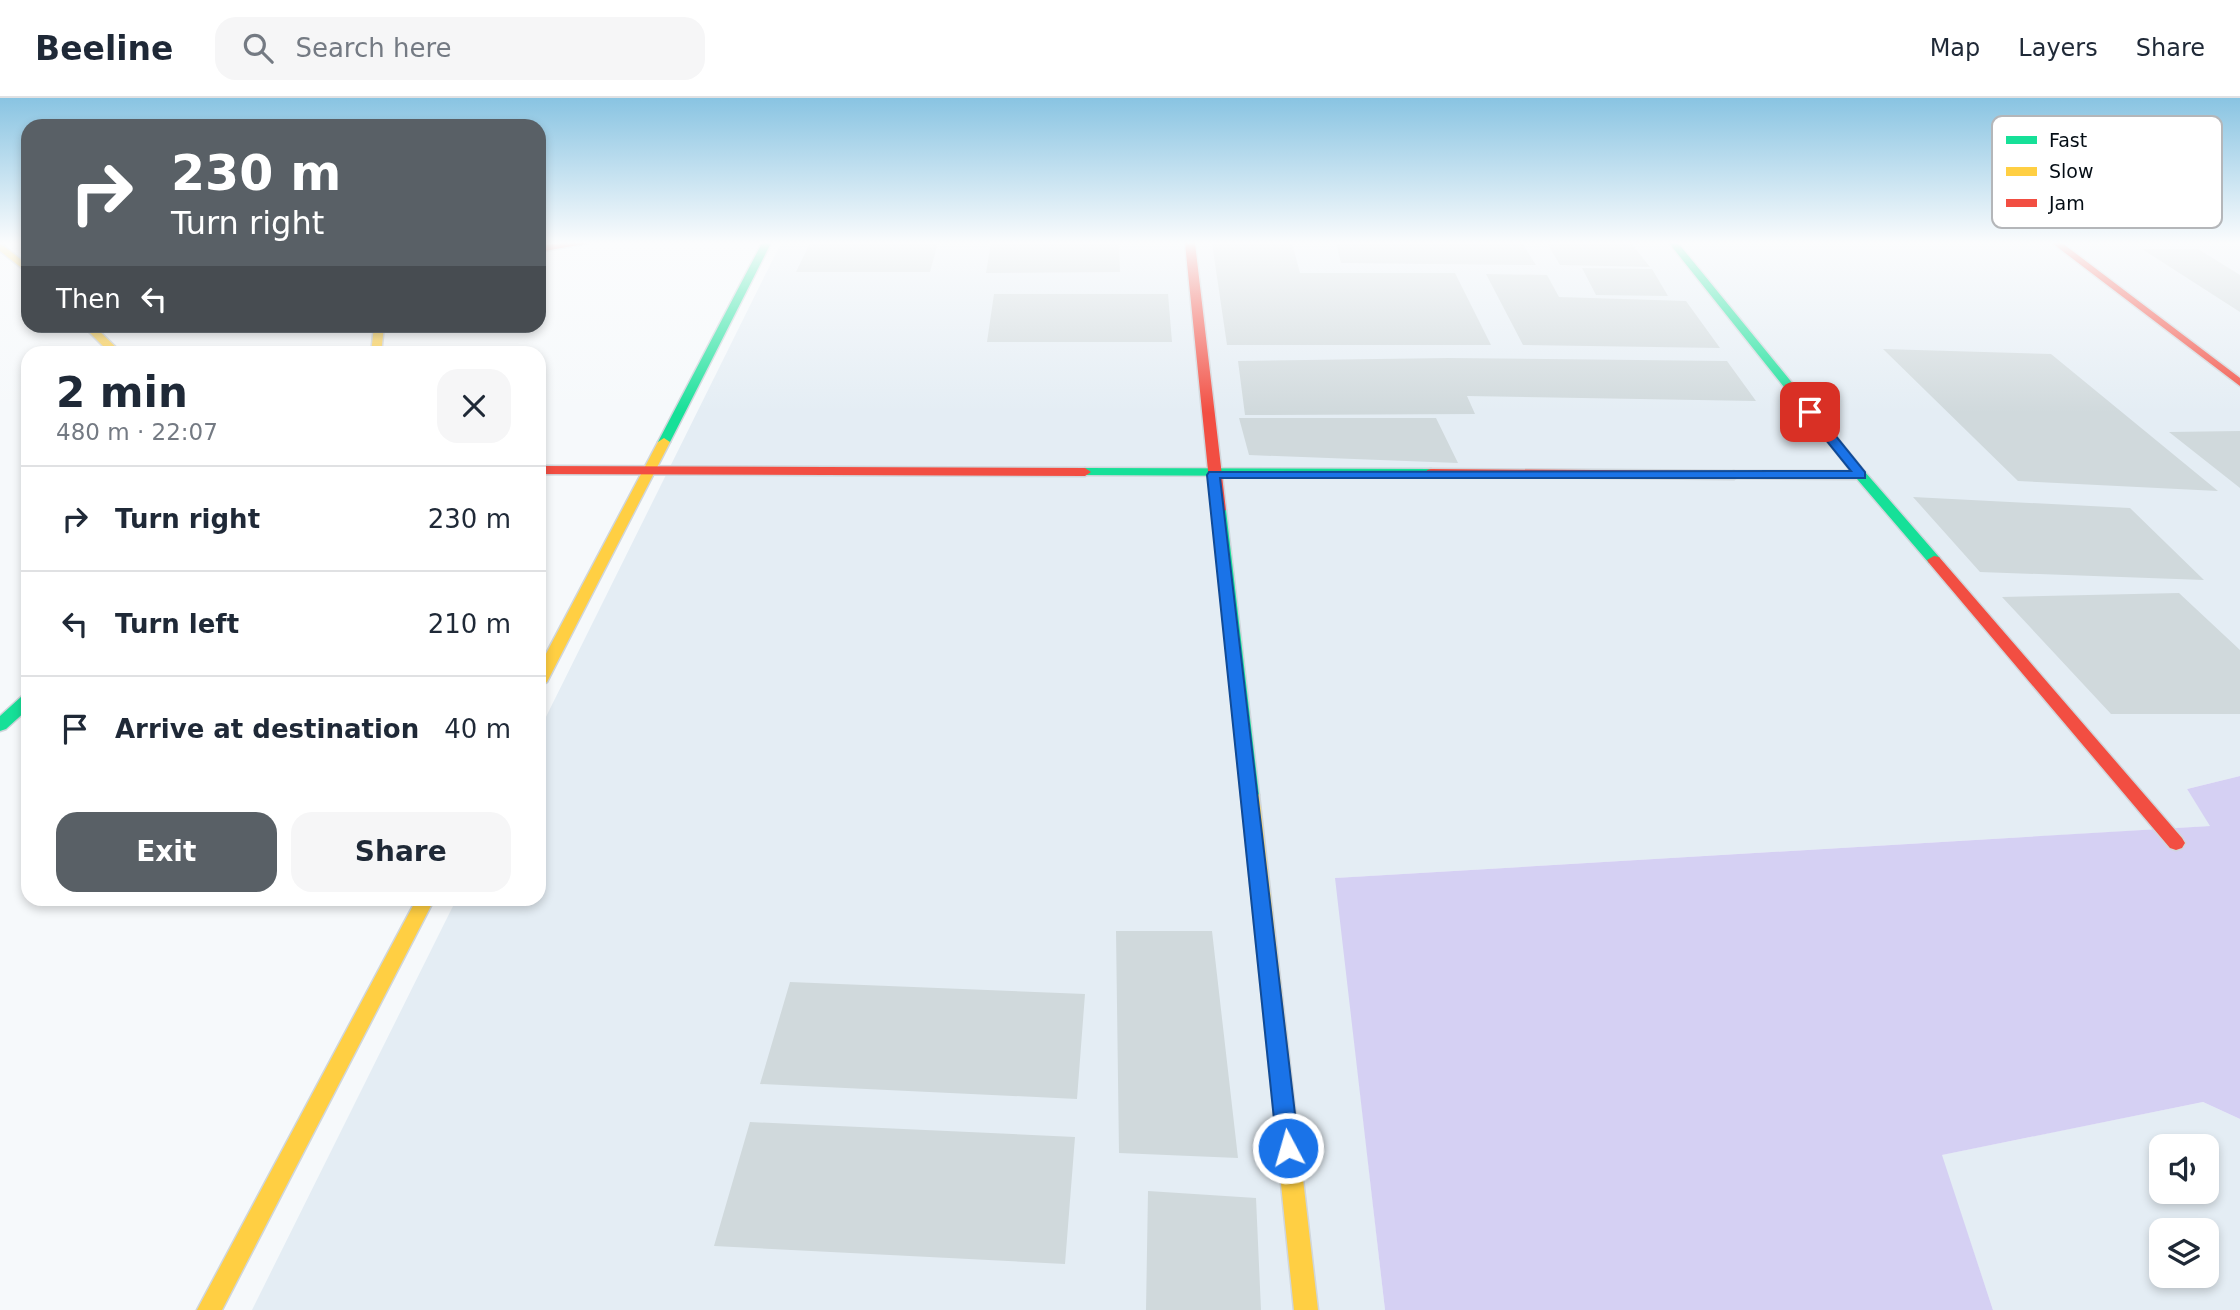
<!DOCTYPE html>
<meta charset="utf-8">
<style>
:root{--surface:#fff;--page:#f6f6f7;--text:#1f2937;--muted:#747a83;--line:#e0e1e3;--accent:#596066}
body{margin:0;font-family:"DejaVu Sans",sans-serif;background:var(--page);color:var(--text);height:100vh;display:flex;flex-direction:column;font-size:26px;white-space:nowrap}
*{box-sizing:border-box;margin:0}
p{font-size:23px;color:var(--muted)}
.icon{flex:none;width:38px;height:38px;fill:none;stroke:currentColor;stroke-width:2;stroke-linecap:round;stroke-linejoin:round}
.map{position:relative;flex:1;overflow:hidden}
.sheet{position:absolute;left:21px;top:248px;width:525px;height:560px;display:flex;flex-direction:column;background:var(--surface);border-radius:21px;box-shadow:0 4px 10px #0003}
.sheet>*{flex:none}
.top-card{position:absolute;left:21px;top:21px;width:525px;height:214px;border-radius:21px;box-shadow:0 4px 10px #0003;background:#596066;color:#fff;overflow:hidden}
.buttons{position:absolute;left:2149px;top:1036px;display:grid;gap:14px}
.buttons a{display:grid;place-items:center;width:70px;height:70px;border-radius:14px;background:var(--surface);box-shadow:0 4px 10px #0003;font-size:35px}
.pin{position:absolute;display:grid;place-items:center;width:60px;height:60px;color:#fff;margin:-30px;border-radius:14px;box-shadow:0 4px 10px #0006}
.me{position:absolute;width:77px;margin:-38px;rotate:354deg;stroke-linejoin:round;filter:drop-shadow(0 0 5px #0008)}
.turn{display:flex;align-items:center;gap:24px;height:147px;padding:0 35px;font-size:32px}
.turn .icon{width:91px;height:91px;stroke-width:2.5}
.turn b{display:block;font-size:49px;line-height:60px}
.then{display:flex;align-items:center;height:66px;padding:0 35px;background:#0003;gap:14px;font-size:26px}
.round{display:grid;place-items:center;flex:none;width:74px;height:74px;border-radius:21px;background:var(--page)}
.head{display:flex;align-items:center;justify-content:space-between;height:119px;padding:0 35px}
h1{font-size:42px;font-weight:700;line-height:52px}
.button{display:flex;gap:14px;margin-top:auto;padding:14px 35px}
.button a{flex:1;height:80px;border-radius:21px;background:var(--accent);color:#fff;font-size:28px;font-weight:700;line-height:80px;text-align:center}
.button a+a{background:var(--page);color:var(--text)}
ul{padding:0;list-style:none}
li{display:flex;align-items:center;gap:21px;height:105px;padding:0 35px;border-top:2px solid var(--line)}
li div{flex:1}
li b{display:block;font-size:26px}
li em{font-style:normal}
header{display:flex;align-items:center;gap:42px;box-sizing:border-box;height:98px;padding:0 35px;background:var(--surface);border-bottom:2px solid var(--line)}
header strong{font-size:33px}
nav{display:flex;gap:38px;margin-inline-start:auto;font-size:24px}
.search{width:490px;height:63px;background:var(--page);display:flex;align-items:center;gap:18px;box-sizing:border-box;padding:0 24px;border-radius:21px;color:var(--muted);font-size:26px}
.map>svg:first-child{display:block}
</style>
<header>
<strong>Beeline</strong>
<div class="search"><svg class="icon" aria-label="search" viewBox="0 0 24 24"><circle cx="10" cy="10" r="6"/><path d="M15 15l6 6"/></svg>Search here</div>
<nav><a>Map</a><a>Layers</a><a>Share</a></nav>
</header>
<div class="map">
<svg width="2240" height="1212" viewBox="0 0 2240 1212">
<rect width="100%" height="100%" fill="#f6f9fb"/>
<path fill="#e4edf4" fill-rule="evenodd" d="M781,145H2240V678L2187,691L2211,728L1336,780L1385,1212H252L456,802H539V633Z
M2203,1004L2240,1021V1212H1993L1941,1057ZM2161,1048H2207V1094H2161ZM2161,1132H2207V1178H2161Z"/>
<path fill="#d5d0f3" d="M2240,678V1021L2203,1004L1942,1057L1993,1212H1385L1335,780L2210,728L2187,691Z"/>
<path fill="#d0d9dc" d="M810,145H938L930,174H796Z
M991,145H1119L1120,174L986,175Z
M1212,145H1292L1300,175H1455L1491,247H1227Z
M1336,145H1522L1536,167L1341,165Z
M1547,145H1631L1650,169L1560,167Z
M2142,151H2198L2240,177V214Z
M1582,170L1652,171L1668,198L1596,197Z
M1486,176L1547,177L1559,199L1686,203L1720,250L1523,247Z
M994,196H1168L1172,244H987Z
M1883,251L2051,256L2218,393L2018,383Z
M1449,260L1727,263L1756,303L1467,298L1475,316L1245,317L1238,263Z
M1239,320H1436L1458,365L1249,357Z
M2240,333V390L2169,334Z
M1913,399L2130,410L2204,482L1980,474Z
M2179,495L2240,552V616H2111L2002,499Z
M1116,833H1212L1238,1060L1119,1055Z
M790,884L1085,896L1077,1001L760,986Z
M750,1024L1075,1039L1065,1166L714,1148Z
M1148,1093L1256,1100L1261,1212H1146Z"/>
<g fill="none" stroke-linecap="round" stroke-linejoin="round">
<g stroke="#d0d6db" stroke-width="3">
<path id="fast" d="M762,145H771L670,344L664,348L660,347L658,344Z
M1669,145H1678L1865,374L1939,459L1941,462L1939,465H1929L1857,381L1730,380V374L1734,373H1851Z
M1085,370L1431,371L1437,375L1431,379L1081,377L1079,374Z
M1219,408L1226,412L1259,697L1256,701H1244L1241,697L1212,412Z
M28,597V611L6,631L0,633V618L22,598Z"/>
</g>
<g stroke="#d0d6db" stroke-width="3">
<path id="slow" d="M0,145L28,167V175L0,153Z
M83,228H94L123,256H111Z
M374,228H384L381,256H371Z
M664,340L670,344L547,584L539,589V569L658,344Z
M1250,691L1256,693L1259,697L1318,1212H1294L1241,697L1244,693Z
M416,802H434L222,1212H197Z"/>
</g>
<g stroke="#d0d6db" stroke-width="3">
<path id="jam" d="M560,145H589L539,154V148Z
M1185,145H1195L1226,412L1219,416L1212,412Z
M2052,145H2062L2240,280V288Z
M539,368L1085,370L1091,374L1085,378L539,376Z
M1431,371L1734,373L1740,377L1734,381L1427,378V372Z
M1934,458L1939,459L2182,740L2185,745L2182,750L2176,752L2170,750L1929,465L1927,462Z"/>
</g>
<use href="#fast" fill="#16e098" fill-rule="evenodd"/>
<use href="#slow" fill="#ffcf43" fill-rule="evenodd"/>
<use href="#jam" fill="#f24e42" fill-rule="evenodd"/>
</g>
<linearGradient id="sky" x2="0" y2="1"><stop stop-color="#89c4e2"/><stop offset="0.46" stop-color="#fbfcfd"/><stop offset="1" stop-color="#fbfcfd" stop-opacity="0"/></linearGradient>
<rect width="2240" height="315" fill="url(#sky)"/>
<path fill="#1a73e8" stroke="#114b97" stroke-width="2" d="M1805,311H1814L1865,374V380H1220L1299,1050L1296,1058L1288,1061L1280,1058L1277,1050L1207,377L1209,374L1851,373L1805,316Z"/>
<rect x="1992" y="18" width="230" height="112" rx="10" fill="#fff" stroke="#b4b6b9" stroke-width="2"/>
<rect x="2006" y="38" width="31" height="8" fill="#16e098"/>
<rect x="2006" y="69" width="31" height="9" fill="#ffcf43"/>
<rect x="2006" y="101" width="31" height="8" fill="#f24e42"/>
<g font-size="19" fill="#040d15">
<text x="2049" y="49">Fast</text>
<text x="2049" y="80">Slow</text>
<text x="2049" y="112">Jam</text>
</g>
</svg>
<div class="buttons">
<a><svg class="icon" aria-label="sound" viewBox="0 0 24 24"><path d="M4 9h4l5-4v14l-5-4H4zM17 9q2 3 0 6"/></svg></a>
<a><svg class="icon" aria-label="layers" viewBox="0 0 24 24"><path d="M12 4l9 5-9 5-9-5zM3 14l9 5 9-5"/></svg></a>
</div>
<div class="pin" style="left:1810px;top:314px;background:#d93025"><svg class="icon" aria-label="arrive" viewBox="0 0 24 24"><path d="M6 21V4h12l-3 4 3 4H6"/></svg></div>
<svg class="me" style="left:1288px;top:1050px" viewBox="-20 -20 40 40"><circle r="17" fill="#1a73e8" stroke="#fff" stroke-width="3"/><path d="M0-11L8 9 0 5-8 9z" fill="#fff"/></svg>
<div class="top-card">
<div class="turn"><svg class="icon" aria-label="right" viewBox="0 0 24 24"><path d="M7 20v-9h11M14 6l5 5-5 5"/></svg><div><b>230 m</b>Turn right</div></div>
<div class="then">Then<svg class="icon" aria-label="left" viewBox="0 0 24 24"><path d="M17 20v-9H6M10 6l-5 5 5 5"/></svg></div>
</div>
<section class="sheet">
<div class="head"><div><h1>2 min</h1><p>480 m · 22:07</p></div><a class="round"><svg class="icon" aria-label="close" viewBox="0 0 24 24"><path d="M6 6l12 12M18 6L6 18"/></svg></a></div>
<ul>
<li><svg class="icon" aria-label="right" viewBox="0 0 24 24"><path d="M7 20v-9h11M14 6l5 5-5 5"/></svg><div><b>Turn right</b></div><em>230 m</em></li>
<li><svg class="icon" aria-label="left" viewBox="0 0 24 24"><path d="M17 20v-9H6M10 6l-5 5 5 5"/></svg><div><b>Turn left</b></div><em>210 m</em></li>
<li><svg class="icon" aria-label="arrive" viewBox="0 0 24 24"><path d="M6 21V4h12l-3 4 3 4H6"/></svg><div><b>Arrive at destination</b></div><em>40 m</em></li>
</ul>
<div class="button"><a>Exit</a><a>Share</a></div>
</section>
</div>
